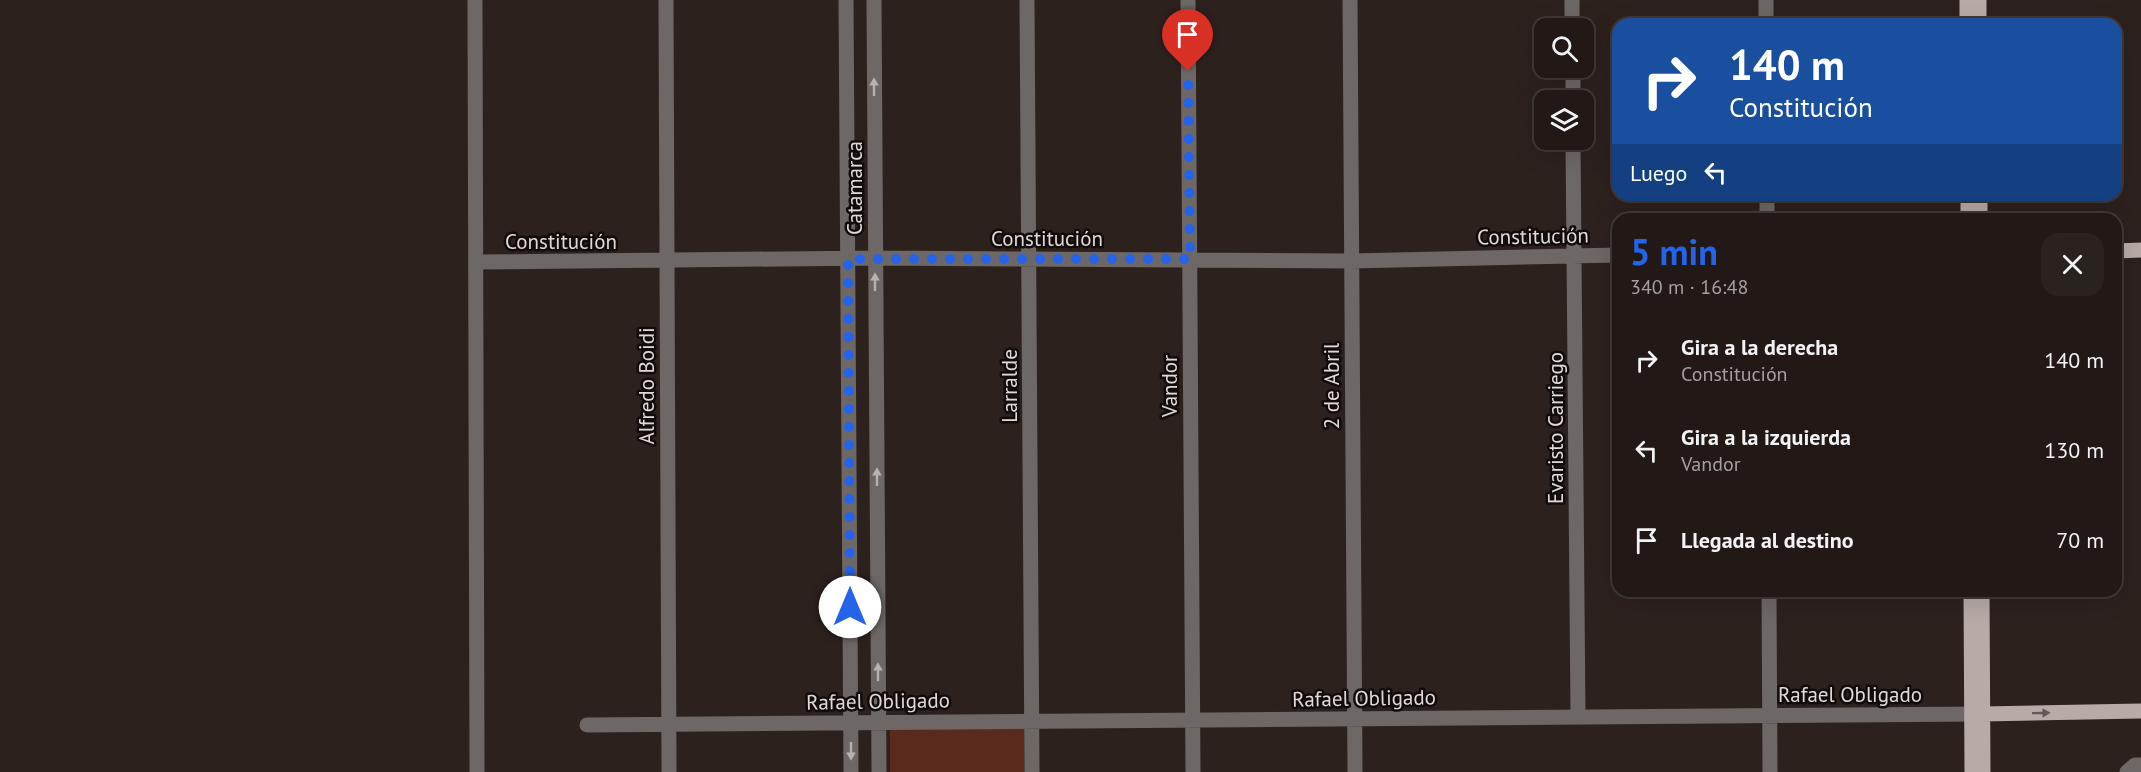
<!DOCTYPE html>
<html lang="es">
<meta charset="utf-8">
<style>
:root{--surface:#221916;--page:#2a221f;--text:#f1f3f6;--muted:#a2a0a1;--line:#3f3835;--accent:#2563eb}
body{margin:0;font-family:"PT Sans",sans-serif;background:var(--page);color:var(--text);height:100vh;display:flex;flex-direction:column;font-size:22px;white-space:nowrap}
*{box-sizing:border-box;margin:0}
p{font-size:20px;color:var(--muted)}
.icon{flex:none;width:33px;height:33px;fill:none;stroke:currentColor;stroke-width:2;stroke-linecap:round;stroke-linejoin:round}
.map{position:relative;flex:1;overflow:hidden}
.details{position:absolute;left:1612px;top:213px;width:510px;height:384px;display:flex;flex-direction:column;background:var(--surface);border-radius:18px;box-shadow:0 6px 24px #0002,0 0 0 2px var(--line)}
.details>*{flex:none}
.top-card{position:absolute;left:1612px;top:18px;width:510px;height:183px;border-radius:18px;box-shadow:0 6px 24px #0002,0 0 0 2px var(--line);background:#1a4fa0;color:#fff;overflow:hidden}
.buttons{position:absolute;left:1534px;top:18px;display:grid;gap:12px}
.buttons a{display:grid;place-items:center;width:60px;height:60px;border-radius:12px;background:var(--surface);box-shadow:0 6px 24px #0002,0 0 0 2px var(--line);font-size:30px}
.pin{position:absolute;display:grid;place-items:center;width:51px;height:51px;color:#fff;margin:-62px -26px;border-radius:50% 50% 50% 0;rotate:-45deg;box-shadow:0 0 6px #0007}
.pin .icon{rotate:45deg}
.me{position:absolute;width:66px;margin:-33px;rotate:0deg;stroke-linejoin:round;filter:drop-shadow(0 0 4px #0008)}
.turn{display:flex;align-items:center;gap:21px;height:126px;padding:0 18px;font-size:27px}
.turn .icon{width:78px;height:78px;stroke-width:2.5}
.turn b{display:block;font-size:42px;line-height:51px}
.then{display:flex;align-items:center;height:57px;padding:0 18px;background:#0003;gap:12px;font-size:22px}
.round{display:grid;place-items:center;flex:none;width:63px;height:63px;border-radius:18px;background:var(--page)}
.overview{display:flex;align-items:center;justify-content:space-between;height:102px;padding:0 18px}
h1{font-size:36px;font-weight:600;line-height:45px;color:var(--accent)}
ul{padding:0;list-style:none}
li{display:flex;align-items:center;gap:18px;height:90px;padding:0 18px}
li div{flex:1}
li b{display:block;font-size:22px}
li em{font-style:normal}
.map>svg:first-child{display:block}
</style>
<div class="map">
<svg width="2141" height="772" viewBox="0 0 2141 772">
<rect width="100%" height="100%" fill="#2d211e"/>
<path fill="#5a2a1c" d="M1024,724V772H890V725Z"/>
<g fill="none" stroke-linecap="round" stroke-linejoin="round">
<path stroke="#6d6765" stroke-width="15" d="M475,0L477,772
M666,0L669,772
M846,0L851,772
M874,0L879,772
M1027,0L1032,772
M1188,0L1193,772
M1350,0L1355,772
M1572,0V28
M1766,0V24
M1573,68V100
M1573,140L1578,716
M1767,195V219
M476,262L875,258L1352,261L1618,255
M1769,591L1770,772
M587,725L1982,714
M2127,772L2135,765H2141"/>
<path stroke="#b7aaa7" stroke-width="15" d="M1967,0V24
M1979,0V24
M1968,195V219
M1980,195V219
M2116,251L2141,250
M1971,591L1972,772
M1982,591L1983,772
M1983,714L2141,711"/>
</g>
<defs><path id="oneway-solid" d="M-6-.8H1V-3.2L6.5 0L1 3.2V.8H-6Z" transform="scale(1.5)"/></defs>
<g fill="#b8b1af">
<use href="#oneway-solid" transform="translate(874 87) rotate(-90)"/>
<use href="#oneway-solid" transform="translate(875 282) rotate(-90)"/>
<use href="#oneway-solid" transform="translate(877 477) rotate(-90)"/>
<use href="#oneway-solid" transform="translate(878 672) rotate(-90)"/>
<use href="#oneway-solid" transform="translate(851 751) rotate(90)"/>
</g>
<use fill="#645b59" href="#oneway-solid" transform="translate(2041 713) rotate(-1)"/>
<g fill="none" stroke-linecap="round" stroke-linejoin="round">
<path stroke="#2563eb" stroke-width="10" stroke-dasharray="0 18" d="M850,607L848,259H1190L1188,71"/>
</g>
<g text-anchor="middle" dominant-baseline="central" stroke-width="5" stroke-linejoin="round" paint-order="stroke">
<g font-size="21" fill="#e1d9d7" stroke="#110c0b">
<text transform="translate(854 188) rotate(-90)">Catamarca</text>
<text transform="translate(1533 236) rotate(-1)">Constitución</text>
<text x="1047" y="238">Constitución</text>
<text x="561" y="241">Constitución</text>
<text transform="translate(646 386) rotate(-90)">Alfredo Boidi</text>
<text transform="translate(1009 386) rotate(-90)">Larralde</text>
<text transform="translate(1169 386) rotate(-90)">Vandor</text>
<text transform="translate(1331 386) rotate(-90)">2 de Abril</text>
<text transform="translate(1555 428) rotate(-90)">Evaristo Carriego</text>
<text x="1850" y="694">Rafael Obligado</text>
<text transform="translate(1364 698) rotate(-1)">Rafael Obligado</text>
<text transform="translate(878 701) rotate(-1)">Rafael Obligado</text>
</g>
</g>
</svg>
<div class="buttons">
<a><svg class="icon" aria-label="search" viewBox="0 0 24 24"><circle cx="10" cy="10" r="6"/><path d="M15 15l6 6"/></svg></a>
<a><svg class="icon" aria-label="layers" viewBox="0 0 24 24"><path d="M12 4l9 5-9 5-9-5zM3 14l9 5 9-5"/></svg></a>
</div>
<div class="pin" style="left:1188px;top:71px;background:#d93025"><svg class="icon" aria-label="arrive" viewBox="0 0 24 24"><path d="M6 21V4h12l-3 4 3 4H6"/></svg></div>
<svg class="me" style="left:850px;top:607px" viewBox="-20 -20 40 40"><circle r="19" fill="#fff"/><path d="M0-13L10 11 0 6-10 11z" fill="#2563eb"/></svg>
<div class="top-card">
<div class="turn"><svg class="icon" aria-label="right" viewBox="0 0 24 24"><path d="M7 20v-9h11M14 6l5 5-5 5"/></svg><div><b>140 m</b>Constitución</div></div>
<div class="then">Luego<svg class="icon" aria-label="left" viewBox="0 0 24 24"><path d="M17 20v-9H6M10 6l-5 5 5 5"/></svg></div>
</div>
<section class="details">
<div class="overview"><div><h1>5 min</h1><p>340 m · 16:48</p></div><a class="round"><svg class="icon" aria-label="close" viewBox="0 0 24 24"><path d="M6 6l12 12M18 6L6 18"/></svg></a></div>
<ul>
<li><svg class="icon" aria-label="right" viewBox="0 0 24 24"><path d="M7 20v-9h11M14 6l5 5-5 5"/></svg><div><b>Gira a la derecha</b><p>Constitución</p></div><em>140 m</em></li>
<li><svg class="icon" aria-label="left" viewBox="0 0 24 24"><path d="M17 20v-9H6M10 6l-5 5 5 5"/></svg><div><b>Gira a la izquierda</b><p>Vandor</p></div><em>130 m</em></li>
<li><svg class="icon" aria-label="arrive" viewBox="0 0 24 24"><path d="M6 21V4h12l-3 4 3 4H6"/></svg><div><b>Llegada al destino</b></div><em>70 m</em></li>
</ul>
</section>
</div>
